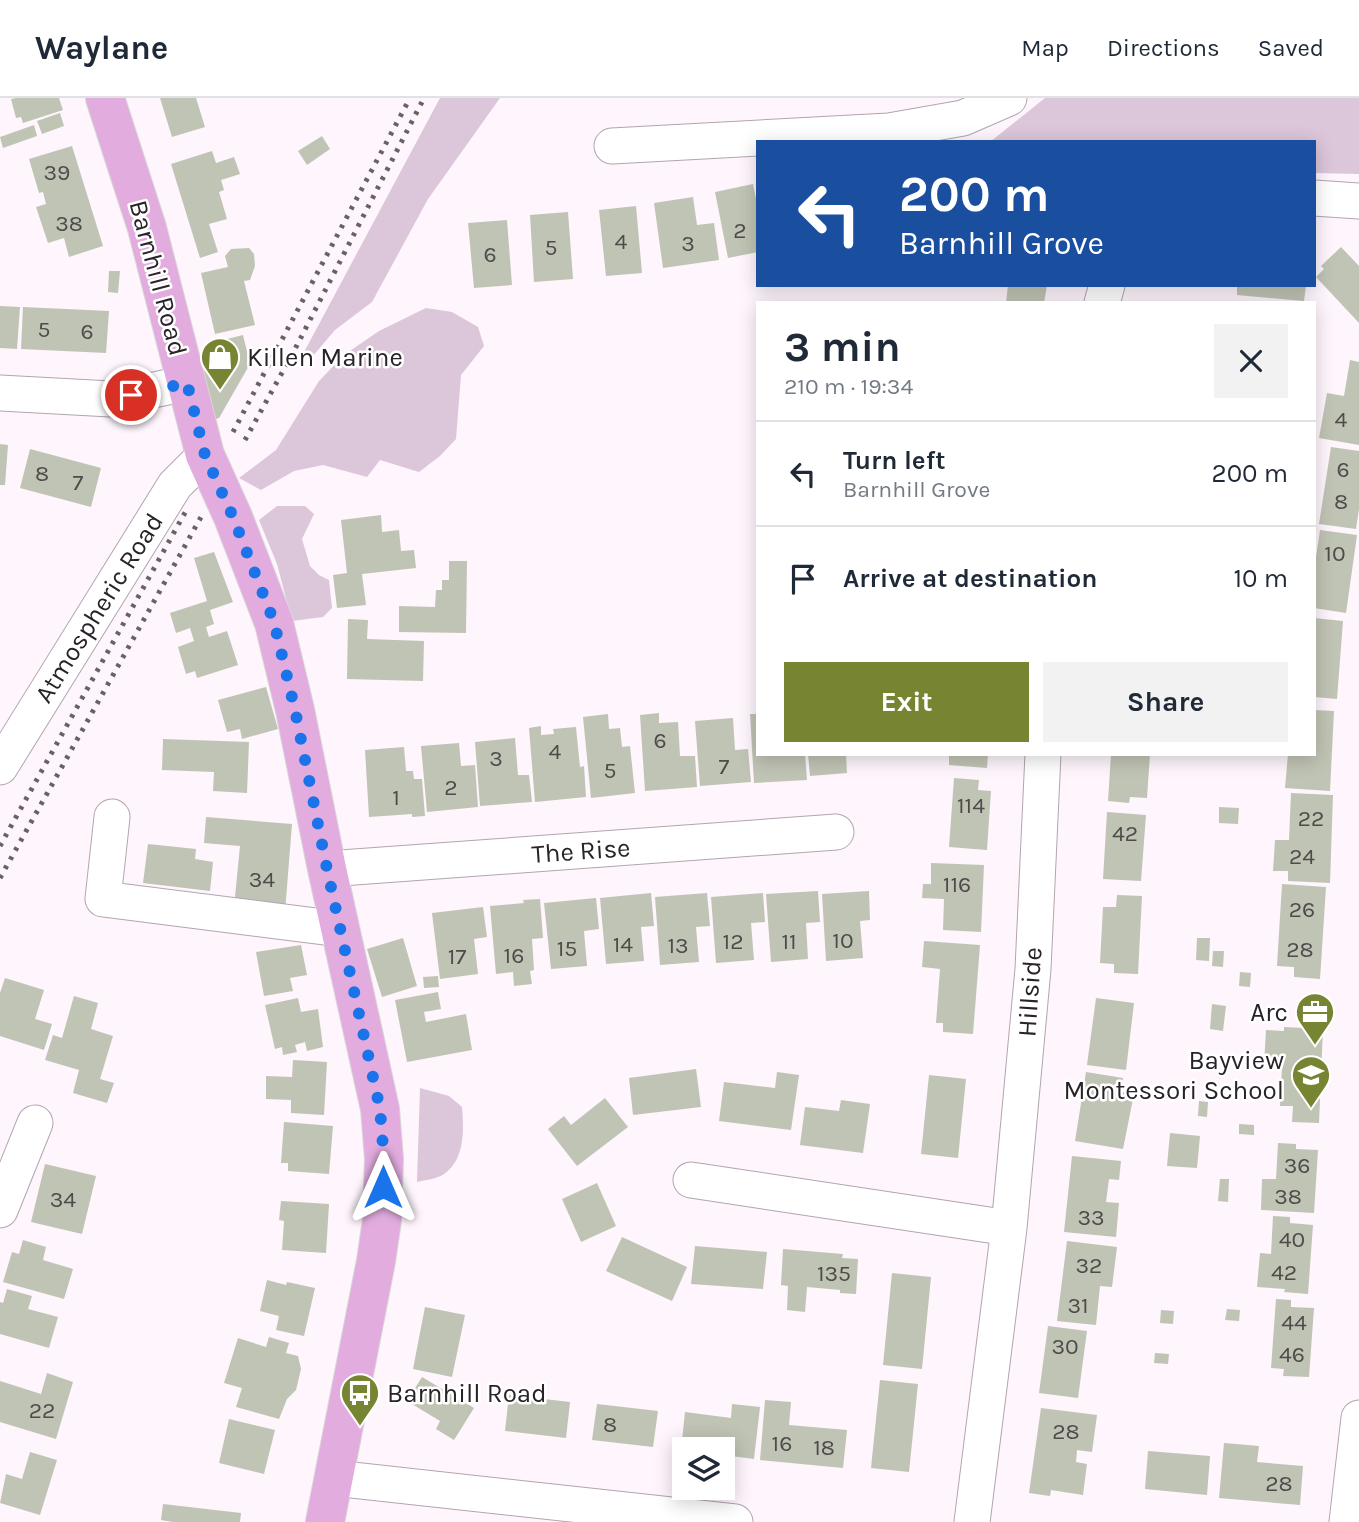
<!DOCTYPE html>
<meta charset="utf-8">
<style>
:root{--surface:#fff;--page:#f2f2f3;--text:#1f2937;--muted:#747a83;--line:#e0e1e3;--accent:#778432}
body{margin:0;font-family:Karla,sans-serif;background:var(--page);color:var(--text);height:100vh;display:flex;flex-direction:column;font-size:26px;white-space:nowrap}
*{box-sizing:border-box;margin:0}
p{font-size:23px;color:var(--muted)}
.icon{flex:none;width:38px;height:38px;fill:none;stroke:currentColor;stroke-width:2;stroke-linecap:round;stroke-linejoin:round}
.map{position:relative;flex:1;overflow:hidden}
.side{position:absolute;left:756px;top:203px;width:560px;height:455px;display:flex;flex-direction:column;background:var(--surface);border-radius:0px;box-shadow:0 4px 18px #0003}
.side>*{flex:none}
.hud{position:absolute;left:756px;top:42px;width:560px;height:147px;border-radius:0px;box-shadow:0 4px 18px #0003;background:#1a4fa0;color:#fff;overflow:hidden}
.buttons{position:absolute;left:672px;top:1339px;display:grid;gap:14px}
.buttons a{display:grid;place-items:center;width:63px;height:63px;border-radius:0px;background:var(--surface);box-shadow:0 4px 18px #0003;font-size:35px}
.pin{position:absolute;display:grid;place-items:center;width:60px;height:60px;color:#fff;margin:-30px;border:4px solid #fff;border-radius:50%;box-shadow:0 2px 7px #0007}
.me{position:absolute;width:77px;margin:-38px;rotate:0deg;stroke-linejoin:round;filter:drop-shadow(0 0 5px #0008)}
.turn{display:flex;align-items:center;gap:24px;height:147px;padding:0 28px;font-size:32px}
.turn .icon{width:91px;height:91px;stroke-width:2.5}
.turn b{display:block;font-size:49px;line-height:60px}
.round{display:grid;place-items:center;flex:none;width:74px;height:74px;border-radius:0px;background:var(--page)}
.overview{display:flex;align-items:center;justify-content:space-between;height:119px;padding:0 28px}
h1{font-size:42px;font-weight:700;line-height:52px}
.primary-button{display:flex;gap:14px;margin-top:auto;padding:14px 28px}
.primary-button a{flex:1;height:80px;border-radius:0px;background:var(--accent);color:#fff;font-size:28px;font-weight:700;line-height:80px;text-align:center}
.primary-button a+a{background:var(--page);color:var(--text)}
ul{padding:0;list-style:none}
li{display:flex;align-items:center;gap:21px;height:105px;padding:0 28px;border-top:2px solid var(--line)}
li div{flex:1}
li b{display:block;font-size:26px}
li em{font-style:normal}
header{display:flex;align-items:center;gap:42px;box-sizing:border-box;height:98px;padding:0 35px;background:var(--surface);border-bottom:2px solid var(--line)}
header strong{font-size:33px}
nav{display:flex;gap:38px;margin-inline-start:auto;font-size:24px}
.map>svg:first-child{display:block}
</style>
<header>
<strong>Waylane</strong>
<nav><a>Map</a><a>Directions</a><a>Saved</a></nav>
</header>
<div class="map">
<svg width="1359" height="1424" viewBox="0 0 1359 1424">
<rect width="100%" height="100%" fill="#fef5fd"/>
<path fill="#dcc6da" d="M440,0H500L428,101L372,204L335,232L312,259L303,256Z
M1045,0H1359V76L1314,75V44H990Z
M426,210L452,214L478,229L484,248L461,277L456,341L440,358L419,374L380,362L367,379L323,367L294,373L261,392L239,380L276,352L319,283L344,257L379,233Z
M277,408H305L314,416L302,441L310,468L319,477L329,482L332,510L323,519L292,523L277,466L259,422Z
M420,990L449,998L462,1009C464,1032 465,1061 444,1076C437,1081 425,1082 417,1084Z"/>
<path fill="#c0c4b4" d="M16,0H59L63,12L23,25L21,19L16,20L11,1Z
M160,0H196L205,29L172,39Z
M60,15L64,28L42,36L37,23Z
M34,27L37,38L3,50L0,39Z
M322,38L330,51L307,67L298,53Z
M72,48L103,148L69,159L64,140L48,145L36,109L46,106L43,94L39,95L29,61Z
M212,53L216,65L234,59L240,76L221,82L224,92L219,94L227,121L209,126L218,154L200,160L171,66Z
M753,86L758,111V154L728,160L715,94Z
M693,99L697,127L714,125L719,162L663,170L654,105Z
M636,108L642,175L606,178L599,112Z
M568,114L573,181L534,184L530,117Z
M507,122L512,187L474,190L468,125Z
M1341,149L1359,168V225L1316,179L1324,171L1321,168Z
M249,150L254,156L255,168L250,182L244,183L255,227L215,236L201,175L228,169L225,158L231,151Z
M109,173H120L118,195L108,194Z
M1008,187H1047L1044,205H1006Z
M1237,187H1306L1304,203L1237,197Z
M0,208L20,209L17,251L0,250Z
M23,209L109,213L106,255L21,251Z
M243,237L250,266L219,320L212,322L197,265L215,261L213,254L217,253L215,244Z
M1350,262L1359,264V347L1319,340L1327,295L1344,298Z
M0,346L8,347L5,387H0Z
M1331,349L1359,353V411L1356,431L1319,426Z
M30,351L101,370L91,409L20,390Z
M381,417L382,434L399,432L401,453L414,452L416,470L362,476L366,507L337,510L333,477L347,475L341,422Z
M1320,432L1357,437L1346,515L1314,510V473Z
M214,454L233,504L210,512L214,526L206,529L209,539L227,533L238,567L197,580L195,573L186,576L178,549L194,543L190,530L176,535L170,515L207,503L194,460Z
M449,463H467L466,535L399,534V508L435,509L436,492H442V482H449Z
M1314,520L1343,523L1337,601L1314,599Z
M348,521L368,522L367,541L424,543L423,583L347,581Z
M266,589L278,631L242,641L240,631L227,634L218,602Z
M1314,612L1334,613L1330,693L1285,690L1288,656H1314Z
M659,615V625L678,624L680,658H695L697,689L645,693L640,617Z
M608,616L609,631L620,630L622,649L630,648L635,695L591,700L583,619Z
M750,616H758V656H805L807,682L754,685Z
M733,620L735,652L748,651L751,684L700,688L695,623Z
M541,628V637L554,636L553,631L576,629L580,669L584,668L586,699L535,704L529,630Z
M515,640L518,677H529L532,704L480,708L475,644Z
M163,641L249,644L247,695L213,693L214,674L162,672Z
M459,645L461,668L475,667L478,709L427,714L421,648Z
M404,649L406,673H413L414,681H422L425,718L412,719V716L369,719L365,652Z
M808,656H846L847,675L810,678Z
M949,656H988L987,670L949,667Z
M1111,656H1150L1147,700L1130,699L1129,705L1108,703Z
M954,680L979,682L978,692L991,693L987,752L949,749Z
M1291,695L1333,697L1330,785L1288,783V773H1273L1275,742H1289Z
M1219,709L1239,710L1238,726L1219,725Z
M1107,714L1146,717L1141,783L1103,781Z
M206,719L292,726L285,814L234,809L240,748L204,745Z
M148,746L196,751L195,761L213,764L210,793L143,785Z
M931,765L984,767L981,834L943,832L944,801L922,800L923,786H931Z
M1282,786L1326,789L1320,881L1294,879V869L1277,868Z
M818,793L820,824L806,825L808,861L771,864L766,796Z
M869,793L870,822L860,823L863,860L826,863L822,796Z
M651,795L654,828L641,829L644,863L606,866L600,800Z
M707,795L710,828L696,829L699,864L660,867L655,799Z
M763,795L765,824L751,825L754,862L716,865L711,799Z
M1117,797L1142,798L1138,876L1114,875V866L1100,865L1103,809H1116Z
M596,800L599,831L584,833L587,868L551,871L544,805Z
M540,801L543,840L532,841L534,872L530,873L532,886L514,888L513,874L496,876L490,808L524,805L523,802Z
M483,809L487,839L474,841L478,876L440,881L432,815Z
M403,840L417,888L382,899L367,851Z
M1197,840H1210L1209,863L1196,862Z
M924,843L980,847L973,936L943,934V925H936L940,871L922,869Z
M301,847L307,877L290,880L293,893L264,898L256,854Z
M1213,853H1224L1223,869L1212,868Z
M1240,874L1251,875L1250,889L1239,888Z
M438,878L439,889L424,890L423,879Z
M5,880L44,892L35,921L52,926L44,952L0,938V895Z
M438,894L441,911L424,914L426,924L466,916L472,952L407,964L395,902Z
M74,898L98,905L91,931L113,938L100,981L114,985L107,1005L73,995L79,972L45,962L53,937L62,940Z
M298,900L301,914L318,911L323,949L307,953L305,944L295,947L297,954L283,957L282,949L275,951L265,907Z
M1096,900L1134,905L1126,972L1087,967Z
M1212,906L1226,908L1223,933L1210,931Z
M1284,929L1323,931L1319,1025L1292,1024L1293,1008H1280L1282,968L1264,967L1266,932L1284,933Z
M293,962L327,964L324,1017L291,1015V1002L266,1001V978L292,979Z
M696,971L701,1009L633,1017L629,980Z
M777,974L799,977L791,1032L719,1023L724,984L775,990Z
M1086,974L1123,980L1121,994L1134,996L1123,1051L1075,1043Z
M929,977L966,981L958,1060L921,1056Z
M605,1000L628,1029L577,1068L548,1031L564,1018L571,1027Z
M841,1002L870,1006L863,1055L800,1047L805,1009L839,1013Z
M1199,1003L1208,1004L1207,1019L1198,1018Z
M284,1024L333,1028L329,1076L288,1073V1065H281Z
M1239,1026L1254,1027V1037L1239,1036Z
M1170,1035L1200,1038L1197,1070L1167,1068Z
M1278,1045L1296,1046V1051L1318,1052L1314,1115L1261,1112L1262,1081H1276Z
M1072,1058L1121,1063L1119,1082L1109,1081L1106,1104L1119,1105L1116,1139L1064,1134Z
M45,1066L96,1078L82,1136L31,1124Z
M1220,1081H1229L1228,1104L1218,1103Z
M597,1085L616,1128L581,1144L562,1101Z
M281,1103L329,1106L326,1155L282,1152L284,1123L279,1122Z
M1273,1118L1290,1119V1125L1313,1127L1308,1196L1284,1194L1285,1191L1257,1189L1260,1155L1271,1156Z
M622,1139L687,1169L672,1203L606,1173Z
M23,1142L46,1149L43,1162L73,1171L64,1201L3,1184L12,1154L19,1156Z
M1067,1143L1117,1149L1112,1189L1100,1188L1096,1227L1057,1223Z
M695,1148L767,1154L763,1191L691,1186Z
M783,1151L843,1156L842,1160L858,1161L856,1196L840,1195V1192L807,1189L805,1214L787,1212L788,1188L781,1187Z
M892,1175L931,1179L922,1271L883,1267Z
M267,1182L286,1187L287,1184L315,1190L304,1238L276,1232L279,1218L260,1213Z
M7,1191L32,1198L28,1211L58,1219L49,1250L0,1236V1204L3,1205Z
M1276,1201L1291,1202V1209L1314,1210L1309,1279L1283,1278L1284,1271L1271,1270Z
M425,1209L465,1217L452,1279L413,1271Z
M1227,1211L1240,1212L1239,1223L1225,1222Z
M1161,1212L1174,1213L1173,1226L1160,1225Z
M1048,1228L1087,1233L1078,1300L1039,1295Z
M269,1239L289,1245L286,1255L298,1258L301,1271L296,1292L287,1301L279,1321L236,1309L242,1290L224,1285L238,1240L266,1249Z
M1155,1255L1169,1256L1168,1266L1154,1265Z
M47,1275L73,1284L56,1341L0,1324V1283L41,1296Z
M422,1279L474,1310L454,1342L436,1331L440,1323L407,1303Z
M880,1282L918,1286L909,1374L871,1370Z
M509,1297L570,1304L566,1340L505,1333Z
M765,1302L791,1304L789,1327L847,1332L843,1370L760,1362Z
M597,1306L658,1313L653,1349L592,1342Z
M732,1306L760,1309L754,1361L723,1357V1351L681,1352L685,1314L731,1320Z
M1041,1310L1097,1317L1092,1354L1077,1352L1076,1364L1087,1366L1083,1397L1051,1392L1050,1398L1029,1395Z
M229,1321L275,1332L264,1376L219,1365Z
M1224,1345L1259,1348L1257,1364L1303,1368L1300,1407L1219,1400Z
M1148,1353L1210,1358L1207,1397L1145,1391Z
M30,1354L57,1362L40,1417L0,1405L6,1376L22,1381Z
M163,1406L241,1415L240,1424H173L161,1422Z"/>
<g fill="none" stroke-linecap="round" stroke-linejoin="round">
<g stroke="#b1a5b0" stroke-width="37">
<path id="minor" d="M612,48L889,33L963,20L1009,0
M1314,100L1359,103
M1102,205L1107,187
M0,295L111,301L187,285
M0,669L175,387L205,357
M112,719L103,801L340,831
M327,771L836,734
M691,1082L1009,1130
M0,1112L35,1025
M334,1380L735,1424
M972,1424L1009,1130L1033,871L1043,656
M1347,1424L1359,1320"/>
</g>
<g stroke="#d8d7d8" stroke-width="40">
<path id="major" d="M105,0L147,130L205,357L233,419L274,525L295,612L327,771L380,1011L384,1061L383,1089L382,1122L376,1163L325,1424"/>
</g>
<use href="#minor" stroke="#fff" stroke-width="35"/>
<use href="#major" stroke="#e2acdf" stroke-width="38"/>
<path stroke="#686167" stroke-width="5" stroke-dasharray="3.5 7" stroke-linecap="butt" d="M233,334L410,0
M245,342L294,253L424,0
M0,748L187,411
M0,780L201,419"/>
</g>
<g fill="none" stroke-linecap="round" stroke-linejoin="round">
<path stroke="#1a73e8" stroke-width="12" stroke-dasharray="0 21.6" d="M131,297L187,285L205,357L233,419L274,524L295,612L327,771L380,1011L384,1061L383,1089"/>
</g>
<defs>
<g id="shop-pin" transform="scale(2.0125)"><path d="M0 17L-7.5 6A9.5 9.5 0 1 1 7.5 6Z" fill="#778432" stroke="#fff"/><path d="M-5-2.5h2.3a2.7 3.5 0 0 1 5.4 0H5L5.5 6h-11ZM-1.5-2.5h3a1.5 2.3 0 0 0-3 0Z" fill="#fff"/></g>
<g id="office-pin" transform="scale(2.0125)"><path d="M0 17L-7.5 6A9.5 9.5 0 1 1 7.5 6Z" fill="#778432" stroke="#fff"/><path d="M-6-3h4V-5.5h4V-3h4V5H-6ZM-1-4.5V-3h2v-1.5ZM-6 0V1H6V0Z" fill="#fff"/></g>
<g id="school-pin" transform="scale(2.0125)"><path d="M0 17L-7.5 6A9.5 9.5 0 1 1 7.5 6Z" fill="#778432" stroke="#fff"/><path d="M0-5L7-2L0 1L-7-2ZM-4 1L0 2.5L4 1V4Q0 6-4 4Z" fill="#fff"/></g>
<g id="bus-pin" transform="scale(2.0125)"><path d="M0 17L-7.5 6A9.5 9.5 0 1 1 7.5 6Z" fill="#778432" stroke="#fff"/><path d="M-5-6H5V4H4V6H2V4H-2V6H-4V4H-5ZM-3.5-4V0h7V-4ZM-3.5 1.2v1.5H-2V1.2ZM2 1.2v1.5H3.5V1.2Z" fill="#fff"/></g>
</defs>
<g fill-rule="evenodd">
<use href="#shop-pin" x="220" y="259"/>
<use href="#office-pin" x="1315" y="914"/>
<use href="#school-pin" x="1311" y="977"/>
<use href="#bus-pin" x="360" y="1295"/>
</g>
<g text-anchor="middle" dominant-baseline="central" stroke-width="5" stroke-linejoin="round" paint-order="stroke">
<g font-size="23" fill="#4e4b4b">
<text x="57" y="74">39</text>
<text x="69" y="125">38</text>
<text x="740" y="132">2</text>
<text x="621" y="143">4</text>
<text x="688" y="145">3</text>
<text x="551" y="149">5</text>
<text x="490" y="156">6</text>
<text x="44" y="231">5</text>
<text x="87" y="233">6</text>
<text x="1341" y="321">4</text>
<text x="1343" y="371">6</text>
<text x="42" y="375">8</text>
<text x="78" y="384">7</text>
<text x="1341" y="403">8</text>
<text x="1335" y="455">10</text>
<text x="660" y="642">6</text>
<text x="555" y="653">4</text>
<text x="496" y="660">3</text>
<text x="724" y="668">7</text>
<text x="610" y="672">5</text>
<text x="451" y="689">2</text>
<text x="396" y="699">1</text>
<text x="971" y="707">114</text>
<text x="1311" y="720">22</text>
<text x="1125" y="735">42</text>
<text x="1302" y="758">24</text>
<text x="262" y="781">34</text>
<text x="957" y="786">116</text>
<text x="1302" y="811">26</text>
<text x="843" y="842">10</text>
<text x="733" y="843">12</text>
<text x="789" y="843">11</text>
<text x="623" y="846">14</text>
<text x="678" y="847">13</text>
<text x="567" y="850">15</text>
<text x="1300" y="851">28</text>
<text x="514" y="857">16</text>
<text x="457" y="858">17</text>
<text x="1297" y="1067">36</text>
<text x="1288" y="1098">38</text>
<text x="63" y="1101">34</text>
<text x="1091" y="1119">33</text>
<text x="1292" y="1141">40</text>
<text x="1089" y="1167">32</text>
<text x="1284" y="1174">42</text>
<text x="834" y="1175">135</text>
<text x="1078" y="1207">31</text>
<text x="1294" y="1224">44</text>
<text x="1065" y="1248">30</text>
<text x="1292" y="1256">46</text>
<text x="42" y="1312">22</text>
<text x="610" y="1326">8</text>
<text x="1066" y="1333">28</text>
<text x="782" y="1345">16</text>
<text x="824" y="1349">18</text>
<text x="1279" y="1385">28</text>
</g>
<g font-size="26" fill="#282328" stroke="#fff">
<text transform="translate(158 180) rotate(75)">Barnhill Road</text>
<text transform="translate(99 510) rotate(-58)">Atmospheric Road</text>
<text transform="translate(581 753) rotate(-4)">The Rise</text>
<text transform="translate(1030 894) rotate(-86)">Hillside</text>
</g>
<g font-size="26" fill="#282328" stroke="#fff" text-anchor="start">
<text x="247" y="259">Killen Marine</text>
<text x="1288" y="914" text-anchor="end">Arc</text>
<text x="1284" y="962" text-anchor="end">Bayview<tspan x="1284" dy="30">Montessori School</tspan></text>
<text x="387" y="1295">Barnhill Road</text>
</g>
</g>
</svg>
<div class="buttons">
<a><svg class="icon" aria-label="layers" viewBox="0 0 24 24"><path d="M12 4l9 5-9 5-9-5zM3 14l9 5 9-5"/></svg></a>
</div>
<div class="pin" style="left:131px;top:297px;background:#d93025"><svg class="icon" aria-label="arrive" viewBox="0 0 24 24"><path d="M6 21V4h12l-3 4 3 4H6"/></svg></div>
<svg class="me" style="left:383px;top:1089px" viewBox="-20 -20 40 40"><path d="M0-17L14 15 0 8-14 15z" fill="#1a73e8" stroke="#fff" stroke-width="4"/></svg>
<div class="hud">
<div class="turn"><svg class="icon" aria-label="left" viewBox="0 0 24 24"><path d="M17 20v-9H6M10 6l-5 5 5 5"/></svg><div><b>200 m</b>Barnhill Grove</div></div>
</div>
<section class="side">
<div class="overview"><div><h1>3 min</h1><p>210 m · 19:34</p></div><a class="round"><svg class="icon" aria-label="close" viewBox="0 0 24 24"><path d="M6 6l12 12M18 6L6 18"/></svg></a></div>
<ul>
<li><svg class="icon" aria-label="left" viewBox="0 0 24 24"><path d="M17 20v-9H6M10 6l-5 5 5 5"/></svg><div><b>Turn left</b><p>Barnhill Grove</p></div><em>200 m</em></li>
<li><svg class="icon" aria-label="arrive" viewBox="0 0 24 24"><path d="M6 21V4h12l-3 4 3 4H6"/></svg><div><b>Arrive at destination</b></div><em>10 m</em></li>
</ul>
<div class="primary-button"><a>Exit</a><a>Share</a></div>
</section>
</div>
